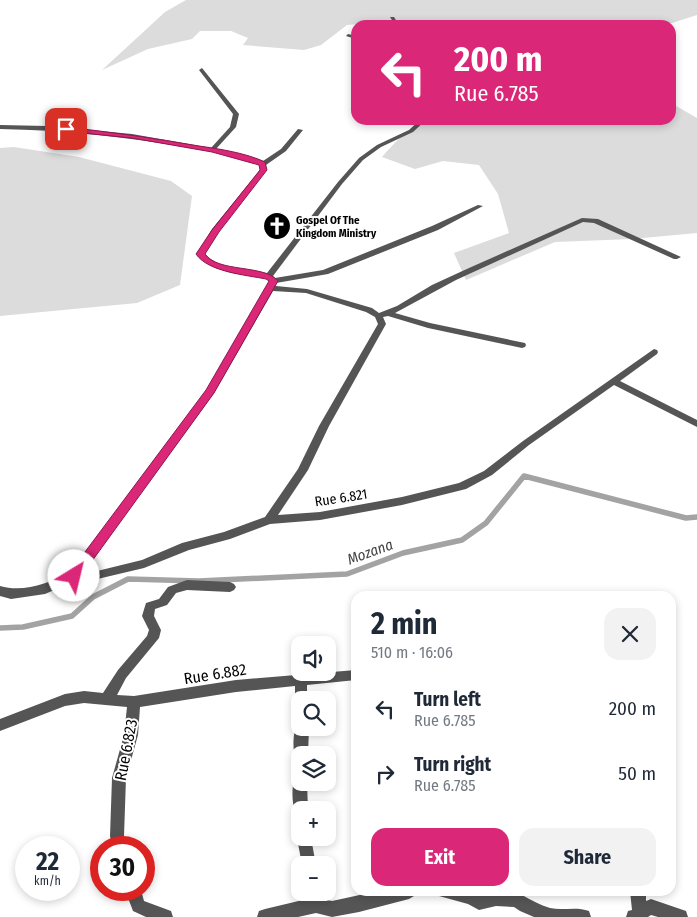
<!DOCTYPE html>
<meta charset="utf-8">
<style>
:root{--surface:#fff;--page:#f2f2f3;--text:#1f2937;--muted:#747a83;--accent:#db2777}
body{margin:0;font-family:"Fira Sans Condensed",sans-serif;background:var(--page);color:var(--text);height:100vh;display:flex;flex-direction:column;font-size:19px;white-space:nowrap}
*{box-sizing:border-box;margin:0}
p{font-size:16px;color:var(--muted)}
.icon{flex:none;width:28px;height:28px;fill:none;stroke:currentColor;stroke-width:2;stroke-linecap:round;stroke-linejoin:round}
.map{position:relative;flex:1;overflow:hidden}
.panel{position:absolute;left:351px;top:591px;width:325px;height:305px;display:flex;flex-direction:column;background:var(--surface);border-radius:15px;box-shadow:0 2px 8px #0003}
.panel>*{flex:none}
.top-card{position:absolute;left:351px;top:20px;width:325px;height:105px;border-radius:15px;box-shadow:0 2px 8px #0003;background:#db2777;color:#fff;overflow:hidden}
.tools{position:absolute;left:291px;top:636px;display:grid;gap:10px}
.tools a{display:grid;place-items:center;width:45px;height:45px;border-radius:10px;background:var(--surface);box-shadow:0 2px 8px #0003;font-size:25px}
.speed{position:absolute;left:15px;top:836px;display:flex;gap:10px;font-size:25px;font-weight:700;text-align:center}
.speed>*{display:grid;place-content:center;width:65px;height:65px;border-radius:50%;background:var(--surface);box-shadow:0 2px 8px #0003;line-height:1}
.speed small{font-size:12px;font-weight:400}
.speed .limit{border:8px solid #d22;background:#fff;color:#111}
.pin{position:absolute;display:grid;place-items:center;width:42px;height:42px;color:#fff;margin:-21px;border-radius:10px;box-shadow:0 2px 8px #0006}
.me{position:absolute;width:55px;margin:-28px;rotate:36deg;stroke-linejoin:round;filter:drop-shadow(0 0 4px #0008)}
.turn{display:flex;align-items:center;gap:18px;height:105px;padding:0 20px;font-size:22px}
.turn .icon{width:65px;height:65px;stroke-width:2.5}
.turn b{display:block;font-size:35px;line-height:42px}
.round{display:grid;place-items:center;flex:none;width:52px;height:52px;border-radius:15px;background:var(--page)}
.summary{display:flex;align-items:center;justify-content:space-between;height:85px;padding:0 20px}
h1{font-size:30px;font-weight:700;line-height:38px}
.cta{display:flex;gap:10px;margin-top:auto;padding:10px 20px}
.cta a{flex:1;height:58px;border-radius:15px;background:var(--accent);color:#fff;font-size:20px;font-weight:700;line-height:58px;text-align:center}
.cta a+a{background:var(--page);color:var(--text)}
ul{padding:0;list-style:none}
li{display:flex;align-items:center;gap:15px;height:65px;padding:0 20px}
li div{flex:1}
li b{display:block;font-size:19px}
li em{font-style:normal}
.map>svg:first-child{display:block}
</style>
<div class="map">
<svg width="697" height="917" viewBox="0 0 697 917">
<rect width="100%" height="100%" fill="#fff"/>
<path fill="#dcdcdc" d="M186,0H697V15L672,23L658,24L446,25L422,21L382,22L347,25L321,45L304,50L243,45L248,38L231,31H200L192,39L148,49L102,70L165,12Z
M671,103L697,118V233L632,239L555,242L466,280L454,253L509,233L498,194L479,165L443,161L415,169L382,157C397,140 417,117 443,120C459,122 470,128 485,120H671Z
M14,147L79,157L171,181L192,196L180,285L137,303L0,316V148Z"/>
<g fill="none" stroke-linecap="round" stroke-linejoin="round">
<path stroke="#a3a3a3" stroke-width="5.5" d="M0,628L23,627L72,616L93,597L128,579L199,581L347,574L403,553L462,540L486,523L524,476L686,518L697,517"/>
<path fill="#555" fill-rule="evenodd" d="M390,17H394L399,25H395Z
M348,34L356,36V39L346,36Z
M202,68L239,114L236,127L216,149L257,159L263,161L281,149L298,129L303,130L286,151L266,165L265,171L218,232L205,254C220,270 247,270 267,273L338,182L359,158L377,145L409,130L420,120H426L413,132L381,147L363,160L342,184L273,276L275,278L323,270L432,226L478,205L483,206L438,230L328,274L276,283V286L307,289L372,308L379,313L397,306L432,285L469,268L582,218L598,219L681,257L677,259H674L594,223L583,222L456,280L395,313L430,323L525,343L526,345L525,347L522,348L428,328L388,316L383,317L386,324L329,426L308,470L278,515L320,512L402,497L459,483L484,471L523,441L654,349L657,350L658,352L657,354L620,381L697,420V427L614,385L529,445L492,475L466,489L402,505L320,520L270,524L230,539L189,550L144,568L89,581H75L45,594L11,599L0,596V586C24,593 48,583 70,573L207,390L267,288L269,281L266,278C243,274 213,274 197,254L212,229L260,170V165C239,154 212,152 190,148C127,137 64,130 0,129V125L47,126L132,134L211,148L230,127L233,114L199,70ZM273,291L306,293L366,312L375,317L378,324L319,426L298,469L265,517L224,532L182,543L142,560L89,573L83,572L214,393Z
M187,580L230,582L234,584L236,587L234,590L230,592L187,590L176,593L167,605L155,609L154,616L161,630L159,638L126,678L117,695L134,696L236,680L356,670V680L307,685V700H300V705L296,704L295,700V686L236,692L140,707L138,735L126,778L124,836L128,848H113L110,836L112,778L124,735L127,707L84,703L65,706L0,731V719L65,694L84,691L103,693L118,670L147,636L149,630L142,616L146,603L159,599L168,587Z
M300,723V728H309L308,755H300V761L296,759C292,751 293,732 297,724Z
M300,775V782H307L308,810H300V817L296,815C292,805 291,787 295,777Z
M300,832V838H311L316,865H302L297,838Z
M125,890H141L144,901L171,911L173,917H146L133,911Z
M378,891H417L414,896L409,899L359,912L332,917L316,913L298,917H257L259,911L265,909L307,899L306,892H322L323,899L332,901Z
M436,891H476L480,894C493,891 511,888 522,895C531,900 540,905 550,908C563,911 576,906 589,911L591,917H534L520,911L514,907L496,906L479,910L468,904L439,896Z
M630,891H646V901L651,899L686,911L688,917H658L651,915L648,917H626L628,911L632,910Z"/>
</g>
<path fill="#db2777" stroke="#8e194d" d="M66,127C110,132 154,138 199,146C220,149 246,153 265,162L267,170L219,232L205,254C218,273 264,264 278,281L214,393L79,579H70L68,576L70,572L206,390L269,281L266,279C246,275 208,272 196,254L212,230L260,170L259,165L212,152L132,138L63,131V128Z"/>
<defs>
<g id="church-disc" transform="scale(1.4375)"><circle r="9.5" fill="#000" stroke="#fff"/><path d="M-1.2-6h2.4v3.5h3.3v2.4h-3.3V6h-2.4V-.1h-3.3v-2.4h3.3Z" fill="#fff"/></g>
</defs>
<g fill-rule="evenodd">
<use href="#church-disc" x="277" y="226"/>
</g>
<g text-anchor="middle" dominant-baseline="central" stroke-width="4" stroke-linejoin="round" paint-order="stroke">
<g font-size="11" font-weight="bold" fill="#000" stroke="#fff" text-anchor="start">
<text x="296" y="220">Gospel Of The<tspan x="296" dy="13">Kingdom Ministry</tspan></text>
</g>
<g font-size="14" fill="#000" stroke="#fff">
<text transform="translate(341 498) rotate(-9)">Rue 6.821</text>
</g>
<g font-size="15" font-style="italic" fill="#444" stroke="#fff">
<text transform="translate(370 552) rotate(-20)">Mozana</text>
</g>
<g font-size="16" fill="#000" stroke="#fff">
<text transform="translate(215 674) rotate(-9)">Rue 6.882</text>
<text transform="translate(126 750) rotate(-79)">Rue 6.823</text>
</g>
</g>
</svg>
<div class="tools">
<a><svg class="icon" aria-label="sound" viewBox="0 0 24 24"><path d="M4 9h4l5-4v14l-5-4H4zM17 9q2 3 0 6"/></svg></a>
<a><svg class="icon" aria-label="search" viewBox="0 0 24 24"><circle cx="10" cy="10" r="6"/><path d="M15 15l6 6"/></svg></a>
<a><svg class="icon" aria-label="layers" viewBox="0 0 24 24"><path d="M12 4l9 5-9 5-9-5zM3 14l9 5 9-5"/></svg></a>
<a>+</a>
<a>−</a>
</div>
<div class="speed"><div>22<small>km/h</small></div><div class="limit">30</div></div>
<div class="pin" style="left:66px;top:129px;background:#d93025"><svg class="icon" aria-label="arrive" viewBox="0 0 24 24"><path d="M6 21V4h12l-3 4 3 4H6"/></svg></div>
<svg class="me" style="left:74px;top:576px" viewBox="-20 -20 40 40"><circle r="19" fill="#fff"/><path d="M0-13L10 11 0 6-10 11z" fill="#db2777"/></svg>
<div class="top-card">
<div class="turn"><svg class="icon" aria-label="left" viewBox="0 0 24 24"><path d="M17 20v-9H6M10 6l-5 5 5 5"/></svg><div><b>200 m</b>Rue 6.785</div></div>
</div>
<section class="panel">
<div class="summary"><div><h1>2 min</h1><p>510 m · 16:06</p></div><a class="round"><svg class="icon" aria-label="close" viewBox="0 0 24 24"><path d="M6 6l12 12M18 6L6 18"/></svg></a></div>
<ul>
<li><svg class="icon" aria-label="left" viewBox="0 0 24 24"><path d="M17 20v-9H6M10 6l-5 5 5 5"/></svg><div><b>Turn left</b><p>Rue 6.785</p></div><em>200 m</em></li>
<li><svg class="icon" aria-label="right" viewBox="0 0 24 24"><path d="M7 20v-9h11M14 6l5 5-5 5"/></svg><div><b>Turn right</b><p>Rue 6.785</p></div><em>50 m</em></li>
</ul>
<div class="cta"><a>Exit</a><a>Share</a></div>
</section>
</div>
